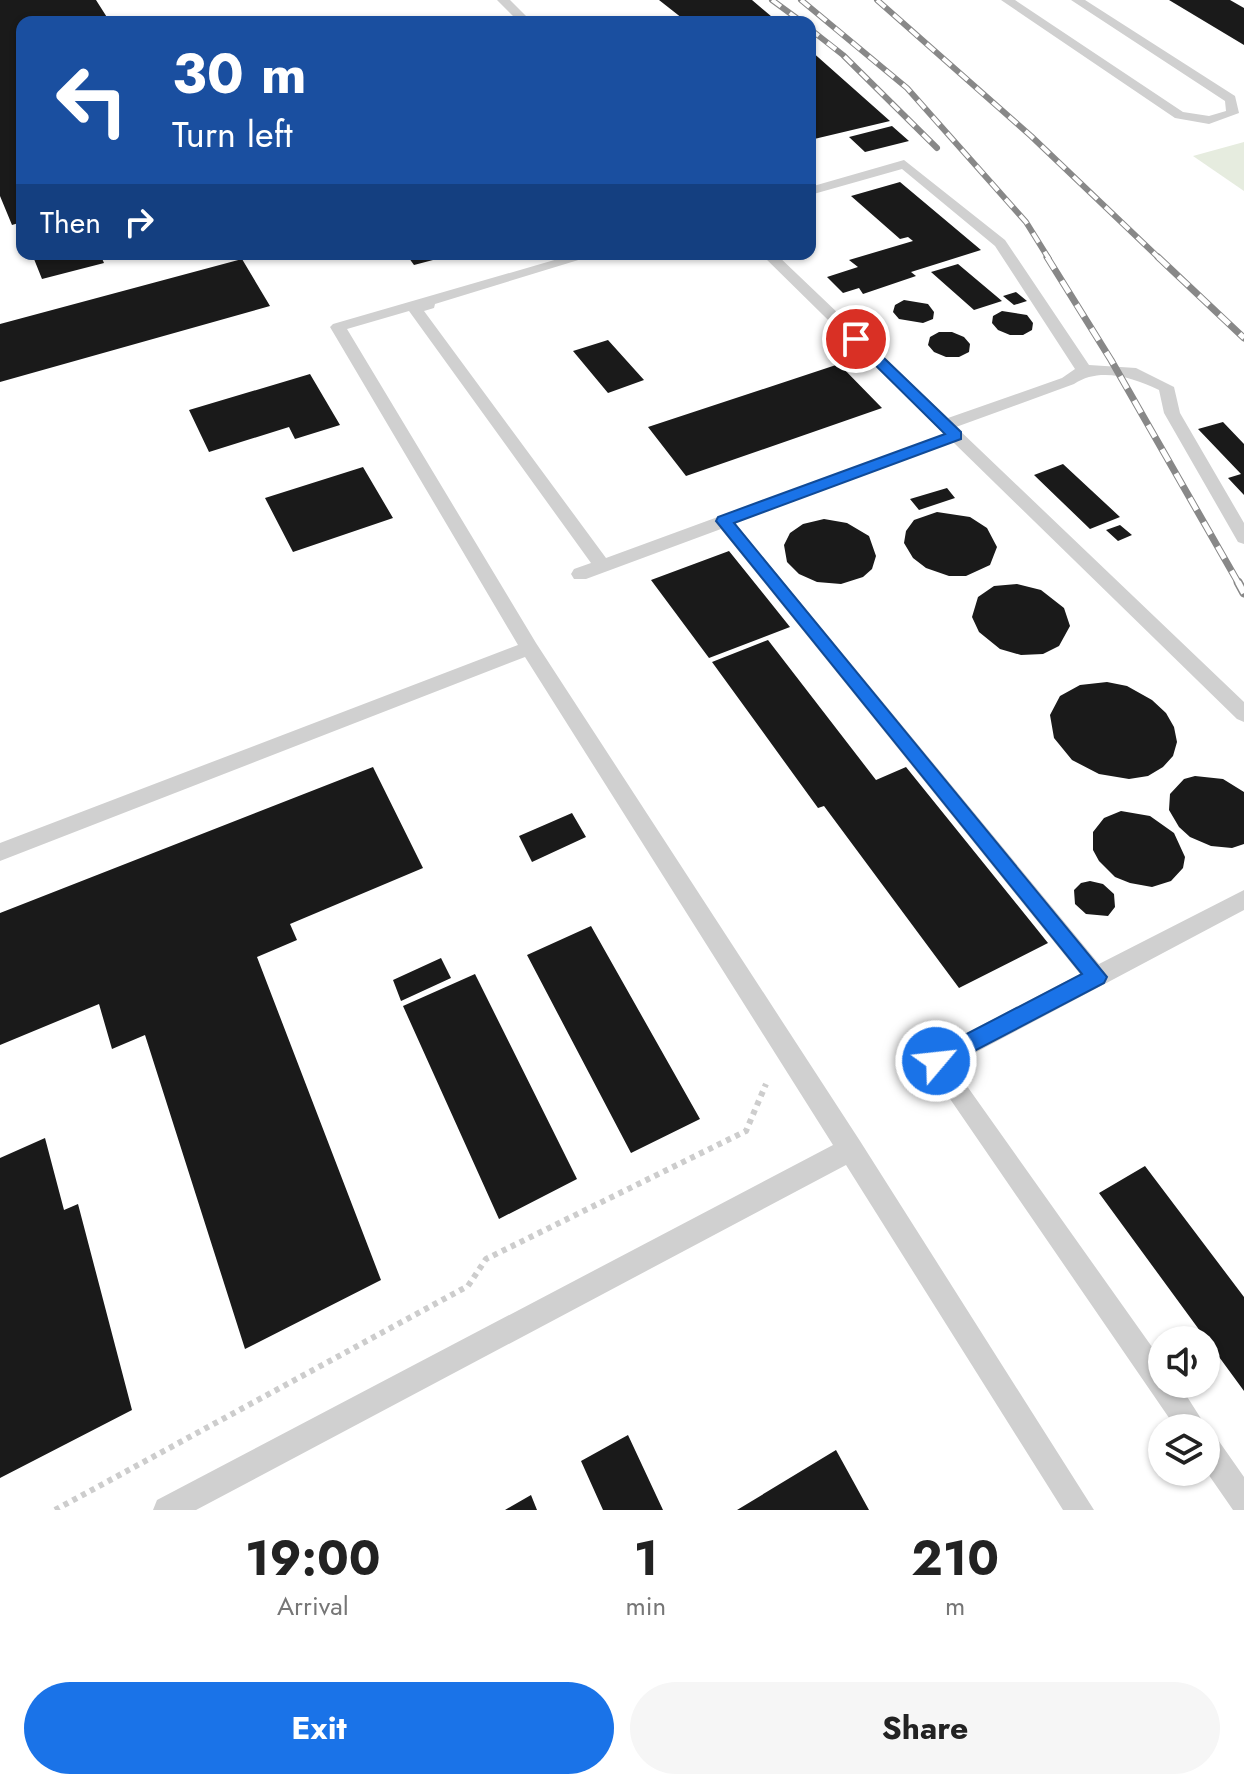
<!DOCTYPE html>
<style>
:root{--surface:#fff;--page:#f6f6f6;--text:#222;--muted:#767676;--accent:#1a73e8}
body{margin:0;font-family:Jost,sans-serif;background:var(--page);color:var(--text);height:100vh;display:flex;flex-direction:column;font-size:30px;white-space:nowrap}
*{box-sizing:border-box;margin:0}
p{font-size:26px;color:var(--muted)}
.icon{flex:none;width:44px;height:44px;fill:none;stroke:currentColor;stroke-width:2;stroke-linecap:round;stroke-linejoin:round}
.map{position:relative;height:1510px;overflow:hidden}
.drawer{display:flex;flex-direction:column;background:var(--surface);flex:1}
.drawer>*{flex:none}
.hud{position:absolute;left:16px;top:16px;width:800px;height:244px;border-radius:16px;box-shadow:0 2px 6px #0004;background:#1a4fa0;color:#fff;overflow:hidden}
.fabs{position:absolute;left:1148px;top:1326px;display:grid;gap:16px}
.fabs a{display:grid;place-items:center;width:72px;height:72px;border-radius:50%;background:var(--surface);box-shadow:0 2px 6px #0004;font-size:40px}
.pin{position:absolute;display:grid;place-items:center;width:68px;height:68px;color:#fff;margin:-34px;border:4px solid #fff;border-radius:50%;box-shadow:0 2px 8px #0007}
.me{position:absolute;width:88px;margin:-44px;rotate:62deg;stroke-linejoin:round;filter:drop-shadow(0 0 6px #0008)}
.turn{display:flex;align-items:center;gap:28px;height:168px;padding:0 24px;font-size:36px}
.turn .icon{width:104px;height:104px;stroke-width:2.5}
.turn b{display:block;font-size:56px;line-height:68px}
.then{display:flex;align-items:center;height:76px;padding:0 24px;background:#0003;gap:16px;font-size:30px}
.eta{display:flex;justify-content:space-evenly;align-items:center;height:136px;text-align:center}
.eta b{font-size:48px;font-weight:700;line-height:56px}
.button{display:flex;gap:16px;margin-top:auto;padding:16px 24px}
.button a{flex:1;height:92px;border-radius:48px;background:var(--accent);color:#fff;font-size:32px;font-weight:700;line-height:92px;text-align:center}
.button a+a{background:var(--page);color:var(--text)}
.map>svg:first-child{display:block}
</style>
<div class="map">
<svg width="1244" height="1510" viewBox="0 0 1244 1510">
<rect width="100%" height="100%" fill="#fff"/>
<path fill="#e6ecdf" d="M1244,142V191L1193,156Z"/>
<path fill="#1a1a1a" d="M0,0H96L110,22H22V222L12,225L0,196Z
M659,0H752L778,22H687Z
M1169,0H1230L1244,8V45Z
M810,50L890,121L810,140Z
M892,126L909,141L865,152L849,137Z
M900,182L981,250L911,272L916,276L863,294L859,288L843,293L827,277L858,267L849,260L913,241L908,237L900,239L851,196Z
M32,254H100L104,263L42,279Z
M406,254H451L452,255L414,265Z
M242,259L270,306L0,382V324Z
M958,264L1002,301L974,310L931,272Z
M1016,292L1027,301L1014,305L1003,296Z
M904,300L928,304L934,312L933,319L923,323L899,319L893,312L895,305Z
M1002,311L1027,315L1033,323L1032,330L1023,335H1010L998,330L992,323L993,316Z
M939,332H952L964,337L970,344L969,352L959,357H946L934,352L928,345L930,337Z
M608,340L644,380L608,393L573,351Z
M839,364L882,408L686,476L648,427Z
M310,374L340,425L295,439L289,427L209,452L189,410Z
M1223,422L1244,444V495L1228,478L1241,474L1198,429Z
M1063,464L1120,517L1090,529L1034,475Z
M363,467L393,518L293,552L265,498Z
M947,488L955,498L919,510L910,499Z
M937,512L970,517L987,528L997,547L990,565L966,576H949L926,568L913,558L904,543L906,531L914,520Z
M824,519L847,523L869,536L876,556L872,569L863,577L841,584L817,582L799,574L787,562L784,545L790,533L803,524Z
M1120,525L1132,535L1118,541L1106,530Z
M729,551L790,627L709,658L651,580Z
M1017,584L1041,590L1064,608L1070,626L1059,646L1043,654L1021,655L1000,649L979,632L972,617L978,597L994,586Z
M768,640L876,780L906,767L1048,943L959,988L824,806L818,808L712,662Z
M1107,682L1127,686L1152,700L1166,713L1174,727L1177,742L1173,756L1163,767L1148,776L1129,779L1099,774L1072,760L1054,738L1050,715L1060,696L1080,685Z
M373,767L423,868L290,924L297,940L257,957L381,1280L245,1349L145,1035L112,1049L99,1004L0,1045V913Z
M1195,776L1223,779L1244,792V844L1232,848L1211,846L1190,837L1179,827L1169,810L1170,794L1184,779Z
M1121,811L1150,816L1174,833L1185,857L1183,868L1171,881L1152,887L1130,883L1115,877L1099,861L1093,850V832L1104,818Z
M572,813L586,837L532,862L519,836Z
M1090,881L1103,884L1114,894L1115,907L1108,916L1086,914L1075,904L1074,890L1081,883Z
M591,926L700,1119L631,1153L527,955Z
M441,958L451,978L401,1001L393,980Z
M475,974L577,1179L499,1219L403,1006Z
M45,1138L64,1210L78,1204L132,1410L0,1478V1158Z
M1145,1166L1244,1297V1391L1099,1193Z
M628,1435L663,1510H603L581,1461Z
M836,1450L869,1510H737Z
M531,1495L537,1510H505Z"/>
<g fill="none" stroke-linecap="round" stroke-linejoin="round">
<path stroke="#cdcdcd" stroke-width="6" stroke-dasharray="5 5" stroke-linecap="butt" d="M55,1510L468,1286L486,1259L746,1131L766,1084"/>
<path fill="#d0d0d0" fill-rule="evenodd" d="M497,0H510L532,22H519Z
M1001,0H1015L1183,112L1209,116L1226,111L1225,101L1071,0H1085L1235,96L1239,113L1209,124L1175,118Z
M904,160L1005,240L1089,365L1136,368L1174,387L1180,413L1244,523V544L1238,542L1164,413L1159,390C1132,377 1099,367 1074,384L956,427L1244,702V722L1237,719L953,442L735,523L1099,964L1244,890V910L952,1065L1162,1361V1384H1179L1207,1428L1206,1430L1176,1428L924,1061L928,1053L1080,974L721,529L586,579H574L571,574L574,569L591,563L409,311L347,329L536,643L860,1141L1094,1510H1063L846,1165L196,1510H153L157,1500L833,1145L525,657L0,861V843L518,645L330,327L333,324L575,254H598L435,304L434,308L424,311L606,558L944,434L761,254H776L948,418L1062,378L1075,369L995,246L902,169L810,195V187Z
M1206,1433L1216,1437L1244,1477V1510H1233L1206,1471Z"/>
<g stroke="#888" stroke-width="6">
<path id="rail-far2" d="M772,0L802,22
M801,0L907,88L1026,222L1049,259
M877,0L1031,136L1160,259
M810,29L843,55L937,148"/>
</g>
<g stroke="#888" stroke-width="7">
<path id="rail-far1" d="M1047,257L1111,360L1239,584
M1158,257L1244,338"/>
</g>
<g stroke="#888" stroke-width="9">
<path id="rail" d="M1238,582L1244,593"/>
</g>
<use href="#rail-far2" stroke="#fff" stroke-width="4" stroke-dasharray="11" stroke-linecap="butt"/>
<use href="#rail-far1" stroke="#fff" stroke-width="5" stroke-dasharray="14" stroke-linecap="butt"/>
<use href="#rail" stroke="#fff" stroke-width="6" stroke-dasharray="18" stroke-linecap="butt"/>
</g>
<path fill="#1a73e8" stroke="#114b97" stroke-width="2" d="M856,335L861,336L961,432V439L734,523L1107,977L1104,983L936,1071L928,1068L925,1061L928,1054L1082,974L716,521L718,517L945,434L852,342L849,339Z"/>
</svg>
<div class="fabs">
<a><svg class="icon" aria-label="sound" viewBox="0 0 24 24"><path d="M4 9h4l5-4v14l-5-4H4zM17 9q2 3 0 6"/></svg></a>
<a><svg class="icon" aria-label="layers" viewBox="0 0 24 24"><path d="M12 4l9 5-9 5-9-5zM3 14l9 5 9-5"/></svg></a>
</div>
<div class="pin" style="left:856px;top:339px;background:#d93025"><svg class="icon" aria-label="arrive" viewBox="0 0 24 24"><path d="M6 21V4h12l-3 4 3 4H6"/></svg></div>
<svg class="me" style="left:936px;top:1061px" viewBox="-20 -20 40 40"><circle r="17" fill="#1a73e8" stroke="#fff" stroke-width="3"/><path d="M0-11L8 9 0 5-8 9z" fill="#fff"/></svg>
<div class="hud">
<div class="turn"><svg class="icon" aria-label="left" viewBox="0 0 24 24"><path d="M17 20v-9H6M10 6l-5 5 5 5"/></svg><div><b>30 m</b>Turn left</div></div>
<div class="then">Then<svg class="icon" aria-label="right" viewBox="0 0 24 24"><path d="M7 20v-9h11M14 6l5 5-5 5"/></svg></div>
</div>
</div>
<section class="drawer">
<div class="eta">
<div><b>19:00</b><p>Arrival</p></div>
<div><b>1</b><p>min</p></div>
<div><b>210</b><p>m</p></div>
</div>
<div class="button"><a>Exit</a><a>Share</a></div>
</section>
